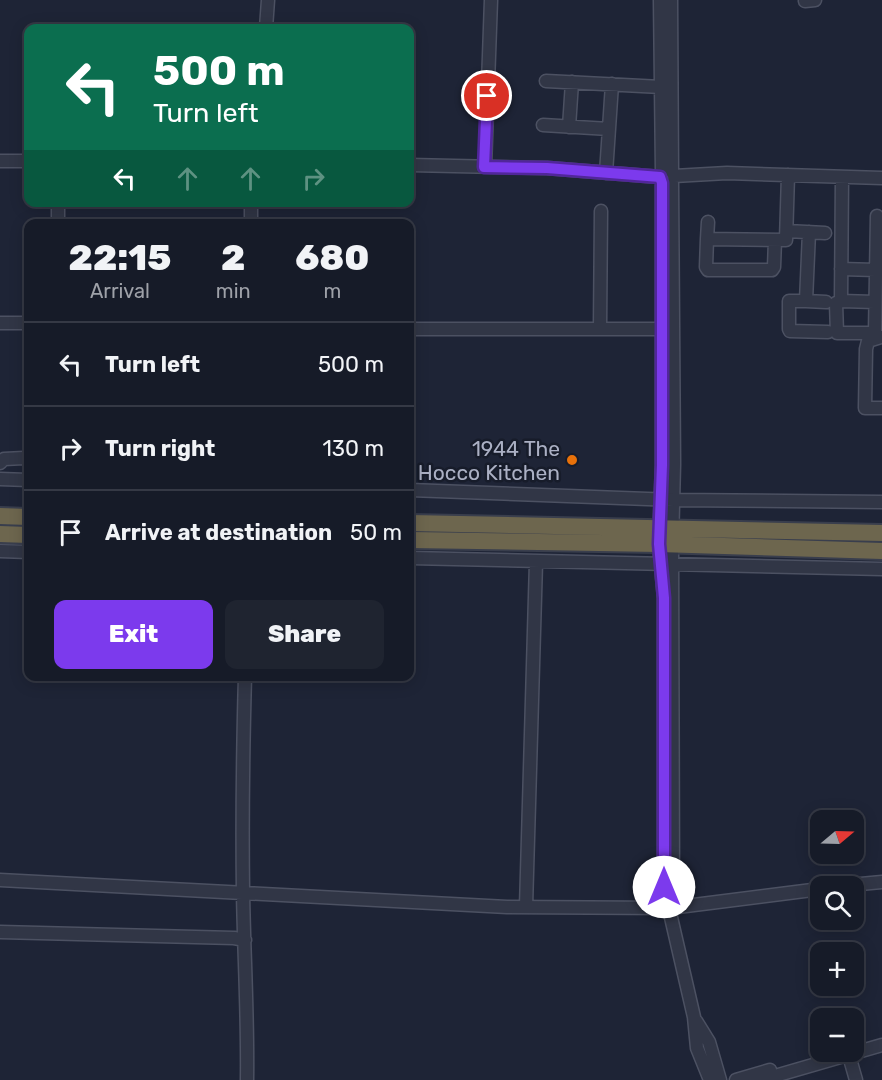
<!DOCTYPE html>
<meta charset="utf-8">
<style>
:root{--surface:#161b28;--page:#1f2430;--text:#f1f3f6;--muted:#9ea1a8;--line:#353945;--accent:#7c3aed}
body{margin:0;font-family:Rubik,sans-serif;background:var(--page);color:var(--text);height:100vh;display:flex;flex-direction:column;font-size:22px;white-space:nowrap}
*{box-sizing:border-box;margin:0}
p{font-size:20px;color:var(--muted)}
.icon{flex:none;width:33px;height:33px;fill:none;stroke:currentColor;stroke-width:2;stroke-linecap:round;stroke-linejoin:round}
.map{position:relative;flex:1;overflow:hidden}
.sheet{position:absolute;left:24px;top:219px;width:390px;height:462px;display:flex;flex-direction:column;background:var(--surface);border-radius:12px;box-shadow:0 3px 15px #0003,0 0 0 2px var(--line)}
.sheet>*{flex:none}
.top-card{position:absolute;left:24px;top:24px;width:390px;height:183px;border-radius:12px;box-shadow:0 3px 15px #0003,0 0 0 2px var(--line);background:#0b6e4f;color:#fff;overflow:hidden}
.needle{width:39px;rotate:71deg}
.controls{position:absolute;left:810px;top:810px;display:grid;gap:12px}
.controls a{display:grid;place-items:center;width:54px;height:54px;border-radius:12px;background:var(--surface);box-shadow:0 3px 15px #0003,0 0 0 2px var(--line);font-size:30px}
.pin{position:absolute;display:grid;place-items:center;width:51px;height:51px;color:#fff;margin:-26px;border:3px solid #fff;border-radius:50%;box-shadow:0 2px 6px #0007}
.me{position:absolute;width:66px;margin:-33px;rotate:0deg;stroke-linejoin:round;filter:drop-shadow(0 0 4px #0008)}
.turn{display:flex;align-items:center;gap:21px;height:126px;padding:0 30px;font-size:27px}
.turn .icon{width:78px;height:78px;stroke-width:2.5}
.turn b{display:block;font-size:42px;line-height:51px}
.lanes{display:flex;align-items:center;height:57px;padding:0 30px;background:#0003;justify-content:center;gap:30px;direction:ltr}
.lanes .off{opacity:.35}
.eta{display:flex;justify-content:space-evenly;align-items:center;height:102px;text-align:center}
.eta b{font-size:36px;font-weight:800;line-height:42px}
.primary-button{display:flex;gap:12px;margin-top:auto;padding:12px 30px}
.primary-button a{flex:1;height:69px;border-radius:12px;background:var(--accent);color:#fff;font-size:24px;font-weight:800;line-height:69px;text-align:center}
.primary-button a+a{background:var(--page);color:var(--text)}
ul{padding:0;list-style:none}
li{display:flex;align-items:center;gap:18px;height:84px;padding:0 30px;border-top:2px solid var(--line)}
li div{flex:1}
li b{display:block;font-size:22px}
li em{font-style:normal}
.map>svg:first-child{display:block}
</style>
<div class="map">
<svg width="882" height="1080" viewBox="0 0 882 1080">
<rect width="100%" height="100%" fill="#1e2436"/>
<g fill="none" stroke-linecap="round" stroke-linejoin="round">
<g stroke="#4c5162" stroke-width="15">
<path id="minor" d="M660,0L662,173
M671,0L672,172
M805,1L815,0
M266,28L268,0
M546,81L661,87
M543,125L609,129
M569,127L572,82
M0,161H28
M410,165L547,168L660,177
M485,167L491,0
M606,173L612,84
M674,176L727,173L882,178
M842,177L841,301L836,303L837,333H875L877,216
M662,183V465L659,544L664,598V887L694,1017L697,1048L710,1080
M251,202V224
M708,222L707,239L786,240L788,175
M58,224V202
M787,231L825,233
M809,232L806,301H789V329L790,331L828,332
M707,239L706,267L708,270H772L774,267L775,240
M841,269L876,270
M806,301L826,302
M841,301L875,302
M0,323H28
M410,329H661
M600,329L601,211
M881,337L868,341L866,349L865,408H882
M0,463L4,459L24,458L28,461
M0,479L28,480
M410,490L674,500L882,502
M0,551L28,552
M410,558L882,569
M245,676C243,748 242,820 243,892C244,955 248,1017 247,1080
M0,880L507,907L670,908L820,889
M839,886L882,882
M671,903L673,888L672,545L674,464L672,183
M526,907L536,562
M0,932L234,938L245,940
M696,1021L709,1042L720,1080
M848,1052L856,1080
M736,1080L770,1070
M761,1080L882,1045"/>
</g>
<g stroke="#393e4d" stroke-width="20">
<path id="highway" d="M0,516L28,517
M410,523L882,533
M0,534L28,535
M410,540L659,544L882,551"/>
</g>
<use href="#minor" stroke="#313646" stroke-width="12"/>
<use href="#highway" stroke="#6d664e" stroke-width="16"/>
</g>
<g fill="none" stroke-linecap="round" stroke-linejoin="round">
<g stroke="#51269a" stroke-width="15">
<path id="route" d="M487,96L484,167L547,168L660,177L662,183V465L659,544L664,598V887"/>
</g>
<use href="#route" stroke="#7c3aed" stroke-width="10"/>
</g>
<circle fill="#e8710a" stroke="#171c2a" stroke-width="2" cx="572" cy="460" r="6"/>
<g text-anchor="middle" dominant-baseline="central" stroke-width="5" stroke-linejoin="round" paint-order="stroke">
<g font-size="21" fill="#abb0c4" stroke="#171c2a" text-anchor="end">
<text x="560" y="448">1944 The<tspan x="560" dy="24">Hocco Kitchen</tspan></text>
</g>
</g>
</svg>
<div class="controls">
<a><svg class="needle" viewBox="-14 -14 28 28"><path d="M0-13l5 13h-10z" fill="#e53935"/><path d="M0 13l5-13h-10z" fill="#9ea1a8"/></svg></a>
<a><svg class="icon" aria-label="search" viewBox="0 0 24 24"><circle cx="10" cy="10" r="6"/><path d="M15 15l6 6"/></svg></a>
<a>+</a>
<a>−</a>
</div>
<div class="pin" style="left:487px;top:96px;background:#d93025"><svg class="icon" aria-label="arrive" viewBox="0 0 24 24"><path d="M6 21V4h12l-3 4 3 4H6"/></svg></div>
<svg class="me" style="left:664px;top:887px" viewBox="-20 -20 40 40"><circle r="19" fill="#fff"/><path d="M0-13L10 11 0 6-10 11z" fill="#7c3aed"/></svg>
<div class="top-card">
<div class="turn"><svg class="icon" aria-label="left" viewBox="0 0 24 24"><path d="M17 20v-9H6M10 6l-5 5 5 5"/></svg><div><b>500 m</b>Turn left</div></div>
<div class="lanes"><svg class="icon" aria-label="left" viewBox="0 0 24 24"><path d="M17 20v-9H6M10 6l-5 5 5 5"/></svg><svg class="icon off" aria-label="ahead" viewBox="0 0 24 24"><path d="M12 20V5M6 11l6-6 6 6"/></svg><svg class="icon off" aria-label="ahead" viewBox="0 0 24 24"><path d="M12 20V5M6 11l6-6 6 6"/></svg><svg class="icon off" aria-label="right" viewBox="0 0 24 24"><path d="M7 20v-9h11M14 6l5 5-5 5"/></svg></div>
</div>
<section class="sheet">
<div class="eta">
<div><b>22:15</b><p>Arrival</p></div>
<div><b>2</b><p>min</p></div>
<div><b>680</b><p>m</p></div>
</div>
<ul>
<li><svg class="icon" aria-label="left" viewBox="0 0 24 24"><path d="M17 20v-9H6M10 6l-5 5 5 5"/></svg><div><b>Turn left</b></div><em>500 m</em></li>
<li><svg class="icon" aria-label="right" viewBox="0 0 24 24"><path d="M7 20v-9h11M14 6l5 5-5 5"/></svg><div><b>Turn right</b></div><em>130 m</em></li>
<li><svg class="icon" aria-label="arrive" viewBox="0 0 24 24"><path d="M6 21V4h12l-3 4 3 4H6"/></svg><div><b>Arrive at destination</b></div><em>50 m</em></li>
</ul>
<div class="primary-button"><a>Exit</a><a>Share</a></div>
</section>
</div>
